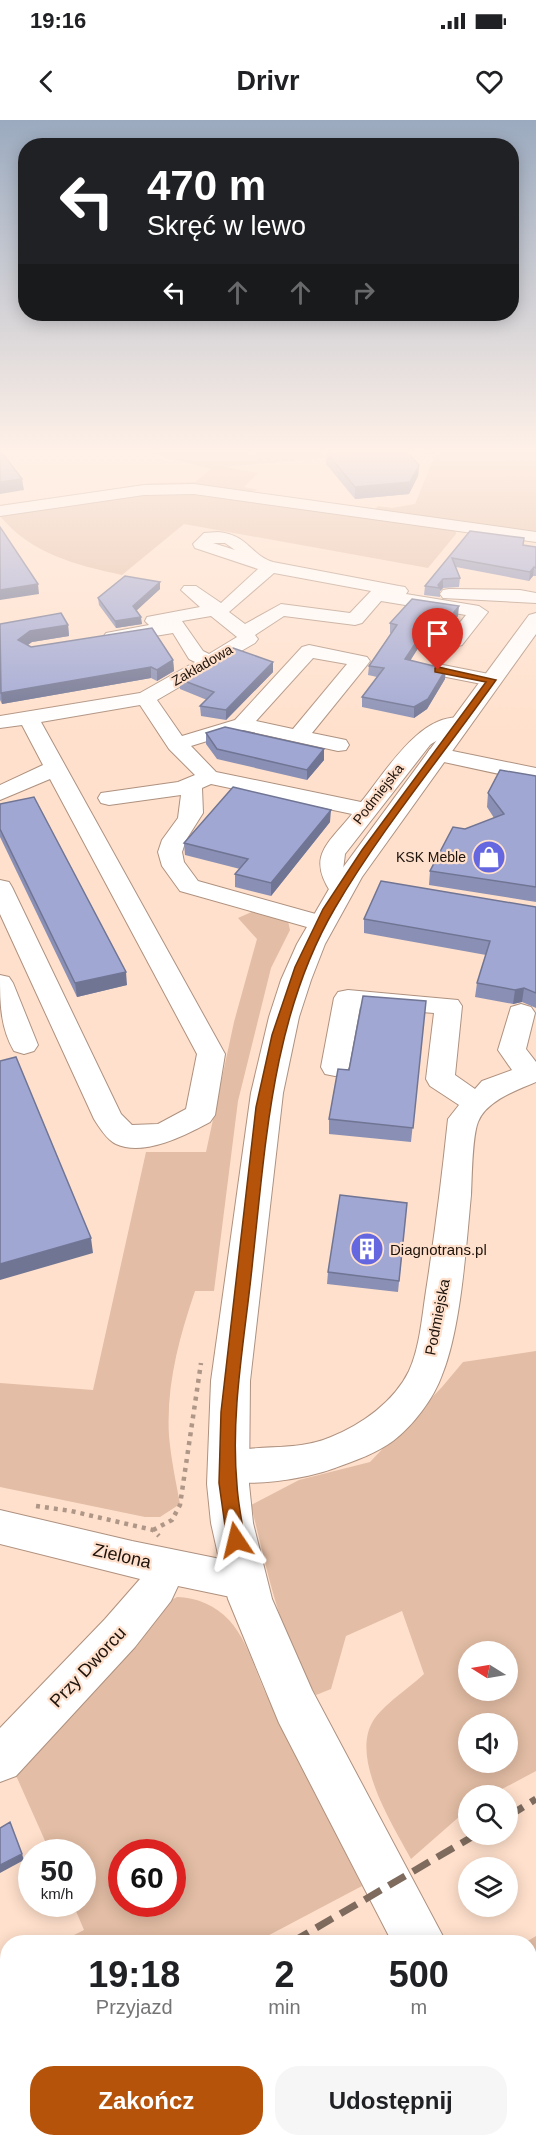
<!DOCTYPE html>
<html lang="pl">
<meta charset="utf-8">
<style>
:root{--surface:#fff;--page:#f6f6f6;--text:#202124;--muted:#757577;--accent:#b45309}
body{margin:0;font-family:Arial,sans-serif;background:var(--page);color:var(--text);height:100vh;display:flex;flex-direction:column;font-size:22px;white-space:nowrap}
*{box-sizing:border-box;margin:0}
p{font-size:20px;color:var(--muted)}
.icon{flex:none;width:33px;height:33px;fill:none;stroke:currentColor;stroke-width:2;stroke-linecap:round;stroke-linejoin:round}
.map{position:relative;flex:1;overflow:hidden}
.side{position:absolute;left:0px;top:1815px;width:537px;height:212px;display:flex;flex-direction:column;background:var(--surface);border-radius:24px 24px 0 0;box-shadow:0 3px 15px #0003}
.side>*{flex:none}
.banner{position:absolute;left:18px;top:18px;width:501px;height:183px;border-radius:24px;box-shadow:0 3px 15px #0003;background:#202124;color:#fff;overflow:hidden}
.needle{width:39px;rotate:281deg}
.tools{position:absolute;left:458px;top:1521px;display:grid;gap:12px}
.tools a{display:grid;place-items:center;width:60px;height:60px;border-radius:50%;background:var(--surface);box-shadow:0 3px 15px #0003;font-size:30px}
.speed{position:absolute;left:18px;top:1719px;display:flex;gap:12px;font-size:30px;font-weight:700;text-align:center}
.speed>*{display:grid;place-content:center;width:78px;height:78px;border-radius:50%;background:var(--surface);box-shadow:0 3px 15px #0003;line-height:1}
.speed small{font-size:15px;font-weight:400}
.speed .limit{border:9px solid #d22;background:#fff;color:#111}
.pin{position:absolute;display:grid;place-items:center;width:51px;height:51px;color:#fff;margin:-62px -26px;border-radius:50% 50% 50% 0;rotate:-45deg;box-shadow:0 0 6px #0007}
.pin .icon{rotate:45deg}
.me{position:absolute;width:66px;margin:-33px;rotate:350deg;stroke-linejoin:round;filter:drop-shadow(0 0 4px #0008)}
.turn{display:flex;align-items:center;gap:21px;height:126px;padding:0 30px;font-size:27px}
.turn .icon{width:78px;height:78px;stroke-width:2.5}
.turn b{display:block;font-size:42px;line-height:51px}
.lanes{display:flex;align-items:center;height:57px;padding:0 30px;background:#0003;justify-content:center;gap:30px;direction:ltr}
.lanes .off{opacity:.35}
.eta{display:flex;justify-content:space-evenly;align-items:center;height:102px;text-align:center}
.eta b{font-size:36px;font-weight:800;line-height:42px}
.action{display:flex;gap:12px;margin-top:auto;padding:12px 30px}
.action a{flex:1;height:69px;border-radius:24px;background:var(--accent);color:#fff;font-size:24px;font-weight:800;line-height:69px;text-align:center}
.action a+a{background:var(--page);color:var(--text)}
.status{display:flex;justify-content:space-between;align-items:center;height:42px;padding:0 30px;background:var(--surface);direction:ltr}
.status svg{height:16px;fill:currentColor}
header{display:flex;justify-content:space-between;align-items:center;height:78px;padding:0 30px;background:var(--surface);font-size:27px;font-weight:800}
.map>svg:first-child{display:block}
</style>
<div class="status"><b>19:16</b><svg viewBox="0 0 49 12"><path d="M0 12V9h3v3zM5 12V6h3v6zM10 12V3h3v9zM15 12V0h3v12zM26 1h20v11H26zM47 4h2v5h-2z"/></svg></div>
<header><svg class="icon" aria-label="back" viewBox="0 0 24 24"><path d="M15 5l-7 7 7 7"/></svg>Drivr<svg class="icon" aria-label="heart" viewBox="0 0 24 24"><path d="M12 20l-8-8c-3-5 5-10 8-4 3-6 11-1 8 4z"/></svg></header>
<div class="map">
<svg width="536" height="2026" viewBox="0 0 536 2026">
<rect width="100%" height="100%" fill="#ffe0cc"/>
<path fill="#e3bda5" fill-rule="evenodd" d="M138,330H536V414L372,392L378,386L392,388L415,384L435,335L396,331L225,347L258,353L244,367L259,370L243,372L212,368L0,388V385L152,363L195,362L211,349Z
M191,371L455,409L456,414L428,448L184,404L122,455C76,445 31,434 0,396V393L133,373Z
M256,790L288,801L290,810L271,848L238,981L214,1171H195C179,1218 166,1266 169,1316C171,1339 176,1362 180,1384L160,1397H145L0,1367V1263L93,1270L146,1032H206L234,902L257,819L238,798Z
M536,1231V1651L491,1675L468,1676V1689L411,1739C393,1705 350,1639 373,1601C382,1586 410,1567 424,1554L402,1491L346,1516L331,1569L316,1575C280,1519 267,1449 251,1385L299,1360L370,1342L442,1267L463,1242ZM468,1532H507V1570H468ZM468,1604H507V1642H468Z
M177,1477C196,1477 216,1486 229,1500C248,1521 254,1549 266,1574C298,1638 330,1702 362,1766L256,1822H60L84,1810L73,1784H82V1732H50L14,1651L164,1484ZM122,1732H172V1784H122Z
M536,1816V1937L530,1926V1822H526Z
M7,1850V1954L0,1958V1854Z
M251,2019H460L463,2026H240Z"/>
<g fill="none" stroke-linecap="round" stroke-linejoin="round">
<g stroke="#ae917f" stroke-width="2">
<path id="minor" d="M194,364L536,412V422L194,374L144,375L0,396V386L144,365Z
M218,412C249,415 250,435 273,442L399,466L405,467L408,471L406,474L479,486L488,492L462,525L455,527L445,521L466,495L381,481L362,503L355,505L284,496L255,515L258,519L255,523L157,580L182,616L235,600L302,527L309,525L367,537L370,541L367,545L312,613L346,620L349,625L346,630L338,631L243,610L191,626L216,652L361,682C385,653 423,587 467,599L470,603C467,608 440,617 430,625L345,734L343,750L353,769L350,774L341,776L332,774C306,736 328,724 352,694L211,664L202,668L203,693L186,720L182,732L184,742L198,761L330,798L334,803L330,808L321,811L180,771L162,746L158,732L162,720L178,698L181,675L109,685L101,683L98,678L101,673L178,662L195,655L169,629L140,585L41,602L225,934L215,995L210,1002C186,1015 144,1037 116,1024C107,1020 99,1007 94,999L0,794V760L9,762L12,767L121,994L132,1005L158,1004L186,989L197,934L50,659L0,680V665L43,645L22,605L0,608V596L140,573L195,542L189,539L173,513L113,523L103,517L106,513L149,505L145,501L147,497L200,487L181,470L184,466H196L221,483L258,449L195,428L193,424L204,413ZM213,423H225L235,430ZM274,453L371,471L350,493L281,484L245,504L229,492ZM211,496L237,517L209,534L203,531L182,501ZM313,538L347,544L293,609L256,601Z
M449,469L520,470L536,473V483L443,478L440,474L443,470Z
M438,544L499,556L502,560L499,564L492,566L431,554L428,550L431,546Z
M438,628L536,648V662L430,639L427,634L430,629Z
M0,855L9,857L13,863L38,925L34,931L24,934L14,931C0,907 0,882 0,855Z
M348,870L458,880L462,886L455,955L475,969L482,961L512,950L498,930L511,887L521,884L531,887L535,893L526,929L536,942V962C517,970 486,981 478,1002C472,1017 472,1058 471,1075C466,1127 461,1208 442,1255C434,1278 413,1306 393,1321C377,1333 354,1341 335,1348C305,1359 245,1369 215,1358L209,1347L215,1336C252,1322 294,1333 331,1317C361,1305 394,1282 409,1251C420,1227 422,1196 426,1171C435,1113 442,1056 448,999L459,985L430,966L426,959L434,893L360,887L349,947L345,954L335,956L325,954L321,947L334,878L338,872Z
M0,1390L132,1421L245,1444L259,1449L265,1462L259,1475L245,1480L178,1466L171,1481L135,1527L16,1656L0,1662V1608L105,1499L140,1459L0,1424Z"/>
</g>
<g stroke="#ae917f" stroke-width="2">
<path id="major" d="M536,493V514L362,757L325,824L311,860L299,897L283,973L250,1261L249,1364L253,1403L272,1479L312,1570L446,1822H392L279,1603L228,1479L211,1403L207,1364L211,1261L251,973L269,897L281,860L297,824L336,757L529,495Z
M530,1990L536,1993V2026H503L500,2019H530Z"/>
</g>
<path stroke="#af9788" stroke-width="4.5" stroke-dasharray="4 5" stroke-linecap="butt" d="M36,1386L71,1391L153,1410L159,1416
M153,1410L172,1400L180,1385L201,1243"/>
<use href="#minor" fill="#fff" fill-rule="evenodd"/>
<use href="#major" fill="#fff" fill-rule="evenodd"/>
<path stroke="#7e6b5e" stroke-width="7" stroke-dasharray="19 9" stroke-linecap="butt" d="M507,1697L536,1679
M292,1822L477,1714
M0,1994L8,1990"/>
</g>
<path fill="#8a90b5" d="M327,333L419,345L418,356L409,374L355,379L326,344Z
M470,411L523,425L536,427V456H533L529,461L456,447L460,458L459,467L443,468L440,471V477L424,475L425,466Z
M160,462V469L136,490L142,504L116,508L99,485L98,478Z
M458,496L437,522L424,519L410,540L445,559L427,589L414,598L362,587V577L377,557L368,555L369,546L391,513H390V503Z
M0,504L68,505L69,516L32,522L27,525L31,527L173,540L174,551L157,561L151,558L2,584L0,580Z
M273,542V552L226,600L201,596L200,586L207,580L180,569L179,559Z
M206,613L324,629V640L307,660L217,639L206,624Z
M536,656V782L429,765L430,751L465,709L494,698L487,687L488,673Z
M0,684L127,865L77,877L0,717Z
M330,702L271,776L235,767V754L240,749L185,735L184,723Z
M536,787V888L522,882L513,884L475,877L477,863L486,835L364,813V799Z
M426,881L411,1022L329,1014V999L349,950Z
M407,1083L398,1172L327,1164L328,1152Z"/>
<path fill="#707594" d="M419,345L418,356L409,374L355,379V367Z
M22,359L24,370L0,374V362Z
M534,447L533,456L529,461L530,452Z
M443,459V468L440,471V468L438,465Z
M160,462V469L134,493L133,486Z
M38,464L39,474L0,480V470Z
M459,486L458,496L437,522L438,512Z
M141,497L142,504L116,508L115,501Z
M68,505L69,516L32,522L20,531L18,520L30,511Z
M424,510V519L405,549V539Z
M173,540L174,551L157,561V550Z
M273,542V552L226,600V590Z
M151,547V558L2,584L1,573Z
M446,549L445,559L427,589L414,598V587Z
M324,629V640L307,660V650Z
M331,690L330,702L271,776V763Z
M126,852L127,865L77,877L75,863Z
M524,868L522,882L513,884L515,870Z
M91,1118L93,1133L0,1160V1144Z
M22,1734L24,1740L0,1753V1745Z"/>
<path fill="#a0a7d3" stroke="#707594" stroke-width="1.5" d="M0,330L22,359L0,362Z
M362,330H405L419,345L410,362L355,367L327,333Z
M0,407L38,464L0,470Z
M470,411L524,418L523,425L536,427V448L534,447L530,452L452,438L460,458L443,459L438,465L440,468L425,466Z
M125,456L160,462L133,486L141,497L115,501L98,478Z
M412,479L459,486L438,512L424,510L405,539L446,549L428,579L414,587L362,577L384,548L369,546L397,505L390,503Z
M61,493L68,505L30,511L18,520L31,527L152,508L173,540L157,550L151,547L1,573L0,504Z
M233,528L273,542L226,590L200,586L214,572L179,559Z
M225,607L324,629L307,650L217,629L206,613Z
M500,650L536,656V767L430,751L453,707L465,709L504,694L488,673Z
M233,667L331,690L271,763L235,754L248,739L184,723Z
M34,677L126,852L75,863L0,709V684Z
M381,761L536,787V873L524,868L515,870L477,863L490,821L364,799Z
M363,876L426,881L413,1008L329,999L338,949L349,950Z
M16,937L91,1118L0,1144V941Z
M340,1075L407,1083L399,1161L328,1152Z
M10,1702L22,1734L0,1745V1708Z"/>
<linearGradient id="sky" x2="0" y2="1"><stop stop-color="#9baabf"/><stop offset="0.54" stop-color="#fff1e8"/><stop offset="1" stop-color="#fff1e8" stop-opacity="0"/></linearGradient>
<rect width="536" height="614" fill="url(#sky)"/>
<path fill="#b45309" stroke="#753606" stroke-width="1.5" d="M438,547L496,560C443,635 382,708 335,788C273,894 266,1019 253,1138C246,1212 230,1290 237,1365C238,1383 242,1402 245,1420L242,1426L236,1428L230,1426L227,1420L219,1363L221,1292L256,987L272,915L295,847L323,789L362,730L486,562L435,552V548Z"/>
<defs>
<g id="shop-disc" transform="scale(1.725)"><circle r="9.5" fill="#6467e0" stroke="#ffe0cc"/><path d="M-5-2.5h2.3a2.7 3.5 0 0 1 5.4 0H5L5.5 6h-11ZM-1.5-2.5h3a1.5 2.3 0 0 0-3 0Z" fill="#fff"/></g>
<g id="building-disc" transform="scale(1.725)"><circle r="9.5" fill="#6467e0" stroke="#ffe0cc"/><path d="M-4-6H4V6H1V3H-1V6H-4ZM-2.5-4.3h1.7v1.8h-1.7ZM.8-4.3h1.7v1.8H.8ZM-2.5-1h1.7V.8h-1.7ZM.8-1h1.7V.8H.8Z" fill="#fff"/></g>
</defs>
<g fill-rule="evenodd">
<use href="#shop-disc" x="489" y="737"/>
<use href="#building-disc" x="367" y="1129"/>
</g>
<g text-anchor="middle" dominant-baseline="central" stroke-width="4.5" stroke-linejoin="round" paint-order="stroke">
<g font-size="14" fill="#1e130c" stroke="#ffe0cc">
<text transform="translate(202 545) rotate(-30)">Zakładowa</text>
<text transform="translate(378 674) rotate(-52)">Podmiejska</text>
</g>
<g font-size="14" fill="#1e130c" stroke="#ffe0cc" text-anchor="end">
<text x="466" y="737">KSK Meble</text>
</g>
<g font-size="15" fill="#1e130c" stroke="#ffe0cc" text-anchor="start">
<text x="390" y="1129">Diagnotrans.pl</text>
</g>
<g font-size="15" fill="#1e130c" stroke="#ffe0cc">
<text transform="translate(437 1197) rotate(-79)">Podmiejska</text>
</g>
<g font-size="18" fill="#1e130c" stroke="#ffe0cc">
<text transform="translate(122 1436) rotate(13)">Zielona</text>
<text transform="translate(88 1547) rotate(-47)">Przy Dworcu</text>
</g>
</g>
</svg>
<div class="tools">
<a><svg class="needle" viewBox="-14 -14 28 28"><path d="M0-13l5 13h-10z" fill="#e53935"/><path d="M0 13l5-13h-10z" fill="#757577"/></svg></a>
<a><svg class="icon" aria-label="sound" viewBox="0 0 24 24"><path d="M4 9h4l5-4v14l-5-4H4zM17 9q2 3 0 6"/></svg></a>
<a><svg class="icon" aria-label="search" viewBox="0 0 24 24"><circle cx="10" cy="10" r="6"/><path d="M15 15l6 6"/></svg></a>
<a><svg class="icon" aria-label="layers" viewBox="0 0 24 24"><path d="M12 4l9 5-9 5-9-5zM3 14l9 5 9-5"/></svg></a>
</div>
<div class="speed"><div>50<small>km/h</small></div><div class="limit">60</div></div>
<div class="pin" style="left:438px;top:550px;background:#d93025"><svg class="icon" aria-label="arrive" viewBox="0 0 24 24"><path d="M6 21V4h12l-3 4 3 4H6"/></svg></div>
<svg class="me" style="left:236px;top:1420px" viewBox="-20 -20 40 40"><path d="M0-17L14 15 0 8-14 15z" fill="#b45309" stroke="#fff" stroke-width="4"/></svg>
<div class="banner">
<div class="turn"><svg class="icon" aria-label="left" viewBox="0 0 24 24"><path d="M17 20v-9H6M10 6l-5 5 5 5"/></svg><div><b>470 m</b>Skręć w lewo</div></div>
<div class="lanes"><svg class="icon" aria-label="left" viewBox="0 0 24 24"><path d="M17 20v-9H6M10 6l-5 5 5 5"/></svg><svg class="icon off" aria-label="ahead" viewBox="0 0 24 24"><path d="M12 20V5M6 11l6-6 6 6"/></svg><svg class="icon off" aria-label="ahead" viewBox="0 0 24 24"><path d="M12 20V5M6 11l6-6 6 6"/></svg><svg class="icon off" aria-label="right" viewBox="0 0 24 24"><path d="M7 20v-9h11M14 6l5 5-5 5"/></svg></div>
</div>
<section class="side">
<div class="eta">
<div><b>19:18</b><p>Przyjazd</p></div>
<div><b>2</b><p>min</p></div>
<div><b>500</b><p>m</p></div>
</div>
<div class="action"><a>Zakończ</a><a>Udostępnij</a></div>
</section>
</div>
